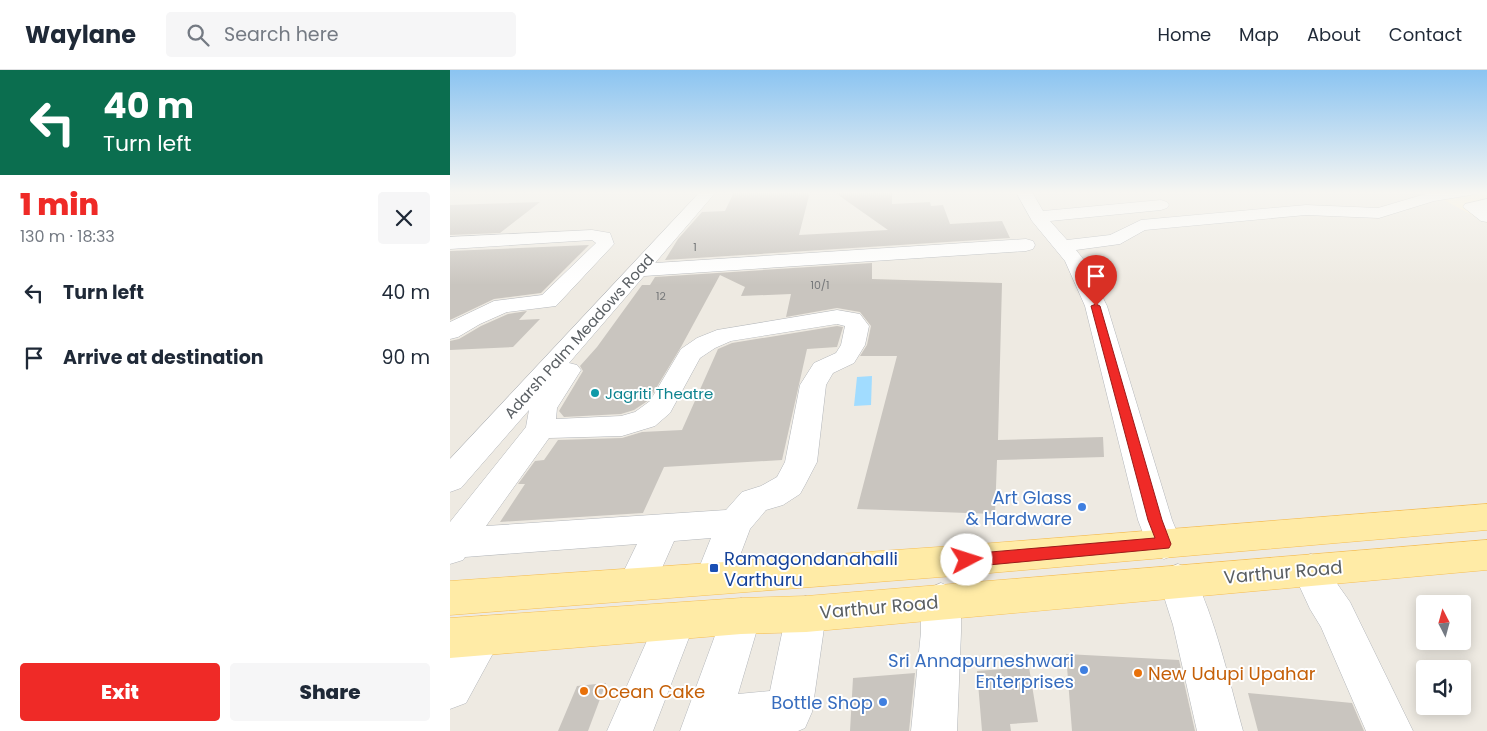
<!DOCTYPE html>
<meta charset="utf-8">
<style>
:root{--surface:#fff;--page:#f6f6f7;--text:#1f2937;--muted:#747a83;--line:#e0e1e3;--accent:#ef2a27}
body{margin:0;font-family:Poppins,sans-serif;background:var(--page);color:var(--text);height:100vh;display:flex;flex-direction:column;font-size:19px;white-space:nowrap}
*{box-sizing:border-box;margin:0}
p{font-size:16px;color:var(--muted)}
.icon{flex:none;width:28px;height:28px;fill:none;stroke:currentColor;stroke-width:2;stroke-linecap:round;stroke-linejoin:round}
.map{position:relative;flex:1;overflow:hidden}
.sheet{display:flex;flex-direction:column;background:var(--surface);width:450px}
.sheet>*{flex:none}
.hud{background:#0b6e4f;color:#fff;overflow:hidden}
.needle{width:32px;rotate:354deg}
.tools{position:absolute;left:966px;top:525px;display:grid;gap:10px}
.tools a{display:grid;place-items:center;width:55px;height:55px;border-radius:5px;background:var(--surface);box-shadow:0 2px 12px #0003;font-size:25px}
.pin{position:absolute;display:grid;place-items:center;width:42px;height:42px;color:#fff;margin:-51px -21px;border-radius:50% 50% 50% 0;rotate:-45deg;box-shadow:0 0 5px #0007}
.pin .icon{rotate:45deg}
.me{position:absolute;width:55px;margin:-28px;rotate:85deg;stroke-linejoin:round;filter:drop-shadow(0 0 4px #0008)}
.turn{display:flex;align-items:center;gap:18px;height:105px;padding:0 20px;font-size:22px}
.turn .icon{width:65px;height:65px;stroke-width:2.5}
.turn b{display:block;font-size:35px;line-height:42px}
.round{display:grid;place-items:center;flex:none;width:52px;height:52px;border-radius:5px;background:var(--page)}
.summary{display:flex;align-items:center;justify-content:space-between;height:85px;padding:0 20px}
h1{font-size:30px;font-weight:800;line-height:38px;color:var(--accent)}
.button{display:flex;gap:10px;margin-top:auto;padding:10px 20px}
.button a{flex:1;height:58px;border-radius:5px;background:var(--accent);color:#fff;font-size:20px;font-weight:800;line-height:58px;text-align:center}
.button a+a{background:var(--page);color:var(--text)}
ul{padding:0;list-style:none}
li{display:flex;align-items:center;gap:15px;height:65px;padding:0 20px}
li div{flex:1}
li b{display:block;font-size:19px}
li em{font-style:normal}
header{display:flex;align-items:center;gap:30px;box-sizing:border-box;height:70px;padding:0 25px;background:var(--surface);border-bottom:1px solid var(--line)}
header strong{font-size:24px}
nav{display:flex;gap:28px;margin-inline-start:auto;font-size:18px}
.search{width:350px;height:45px;background:var(--page);display:flex;align-items:center;gap:12px;box-sizing:border-box;padding:0 18px;border-radius:5px;color:var(--muted);font-size:19px}
main{display:flex;flex:1;min-height:0}
.map>svg:first-child{display:block}
</style>
<header>
<strong>Waylane</strong>
<div class="search"><svg class="icon" aria-label="search" viewBox="0 0 24 24"><circle cx="10" cy="10" r="6"/><path d="M15 15l6 6"/></svg>Search here</div>
<nav><a>Home</a><a>Map</a><a>About</a><a>Contact</a></nav>
</header>
<main>
<section class="sheet">
<div class="hud">
<div class="turn"><svg class="icon" aria-label="left" viewBox="0 0 24 24"><path d="M17 20v-9H6M10 6l-5 5 5 5"/></svg><div><b>40 m</b>Turn left</div></div>
</div>
<div class="summary"><div><h1>1 min</h1><p>130 m · 18:33</p></div><a class="round"><svg class="icon" aria-label="close" viewBox="0 0 24 24"><path d="M6 6l12 12M18 6L6 18"/></svg></a></div>
<ul>
<li><svg class="icon" aria-label="left" viewBox="0 0 24 24"><path d="M17 20v-9H6M10 6l-5 5 5 5"/></svg><div><b>Turn left</b></div><em>40 m</em></li>
<li><svg class="icon" aria-label="arrive" viewBox="0 0 24 24"><path d="M6 21V4h12l-3 4 3 4H6"/></svg><div><b>Arrive at destination</b></div><em>90 m</em></li>
</ul>
<div class="button"><a>Exit</a><a>Share</a></div>
</section>
<div class="map">
<svg width="1037" height="661" viewBox="0 0 1037 661">
<rect width="100%" height="100%" fill="#eeeae2"/>
<path fill="#fff3d6" d="M1037,123V153L992,129Z"/>
<path fill="#a1dcff" d="M422,306L421,335L404,336L407,307Z"/>
<path fill="#c9c5bf" d="M284,122H360L349,165L438,160L384,122H442V134L480,132L481,136L493,135L500,154L552,151L560,168L215,190L228,169L252,142L275,141Z
M90,132L50,163L0,165V135Z
M139,175L91,223L44,229L0,250V181Z
M422,193V209L552,213L548,370L653,367L654,387L547,390L545,444L407,439L447,286H410L417,275L421,256L410,242L387,238L336,247L341,224L291,226L295,217L270,205L231,277L199,330L184,340L171,344L114,347L109,341L133,301L130,296L147,277L192,215H200L205,207Z
M77,241L69,250L90,249L63,277L0,280V271L9,269L31,256L58,244Z
M387,256L393,257L387,277L357,279L332,390L214,397L193,443L50,452L75,414H68L85,391L94,390L108,370L172,368L192,362L232,360L268,279L282,273Z
M616,584L729,590L745,661H622Z
M579,597L588,652L560,654L561,661H532L527,601Z
M465,603L459,661H400L403,608Z
M156,613L138,661H108L127,616Z
M798,623L902,633L914,661H808Z"/>
<g fill="none" stroke-linecap="round" stroke-linejoin="round">
<g stroke="#b3b6ba" stroke-width="1">
<path id="minor" d="M250,122H266L205,193L576,169L583,171L585,175L583,179L576,181L194,206L119,293L127,295L131,300L107,338L106,349L171,346L185,342L200,331L231,279L247,268L267,260L387,240L410,244L419,256L415,275L404,293L383,303L376,315L367,392L355,415L350,424L333,435L316,440L300,459L277,520L264,524L251,520L245,508L261,468L224,471L200,525L187,530L174,525L168,513L187,474L15,487L13,490L0,494V452L76,357L79,340L11,418L0,422V389ZM387,254L395,256L391,275L386,283L364,293L350,315L335,392L327,407L311,416L292,422L276,440L36,456L99,368L172,366L205,356L220,343L250,288L265,278L281,271Z
M566,122H582L593,141L711,130L717,132L719,135L717,138L711,140L600,151L617,170L660,165L691,150L856,135L928,138L982,122H1023L1021,125L984,131L929,148L856,145L695,160L670,174L626,180L634,190L657,236L722,450L732,474L727,484L714,489L701,484L688,450L635,236L615,191L582,151Z
M1037,129V152L1031,151L1013,137L1015,134Z
M142,160L160,163L164,174L106,236L57,242L30,254L8,267L0,269V252L44,231L92,225L146,173L142,170L0,179V167Z
M861,484L874,489L888,515L900,532L963,661H916L871,557L860,539L842,500L848,489Z
M728,494L741,499C766,550 778,607 793,661H747L723,555L709,511L715,499Z
M491,513L505,519L511,531V562L507,661H461L471,562V531L477,519Z
M356,526L370,531L376,544L362,642L355,658L348,661H230L277,533L291,528L305,533L311,546L288,624L320,621L336,544L342,531Z
M225,533L239,539L245,552L203,661H157L211,539Z
M32,546L47,551L53,565L16,633L0,639V578L17,551Z"/>
</g>
<g stroke="#f6be53" stroke-width="1">
<path id="major" d="M1037,434V460L517,505L0,545V511L517,475Z
M1037,470V500L356,562L291,564L0,588V548L291,528L356,526Z"/>
</g>
<use href="#minor" fill="#fff" fill-rule="evenodd"/>
<use href="#major" fill="#ffeba6" fill-rule="evenodd"/>
</g>
<linearGradient id="sky" x2="0" y2="1"><stop stop-color="#8bc4f1"/><stop offset="0.57" stop-color="#f7f6f2"/><stop offset="1" stop-color="#f7f6f2" stop-opacity="0"/></linearGradient>
<rect width="1037" height="215" fill="url(#sky)"/>
<path fill="#ef2a27" stroke="#9b1b19" d="M646,234L650,236L712,450L721,474L719,478L517,497L511,495L509,490L511,486L517,484L705,468L698,450L641,236Z"/>
<circle fill="#0f9aa8" stroke="#fff" stroke-width="2" cx="145" cy="323" r="5"/>
<g fill="#3f7fe0" stroke="#fff" stroke-width="2">
<circle cx="632" cy="437" r="5"/>
<circle cx="634" cy="600" r="5"/>
<circle cx="433" cy="632" r="5"/>
</g>
<rect fill="#1a4fb4" stroke="#fff" stroke-width="2" x="259" y="493" width="10" height="10" rx="2.5"/>
<g fill="#e8710a" stroke="#fff" stroke-width="2">
<circle cx="688" cy="603" r="5"/>
<circle cx="134" cy="621" r="5"/>
</g>
<g text-anchor="middle" dominant-baseline="central" stroke-width="4" stroke-linejoin="round" paint-order="stroke">
<g font-size="11" fill="#76787a">
<text x="245" y="177">1</text>
<text x="370" y="215">10/1</text>
<text x="211" y="226">12</text>
</g>
<g font-size="15" fill="#5a5f63" stroke="#fff">
<text transform="translate(129 266) rotate(-48)">Adarsh Palm Meadows Road</text>
</g>
<g font-size="15" fill="#0d838f" stroke="#fff" text-anchor="start">
<text x="155" y="323">Jagriti Theatre</text>
</g>
<g font-size="18" fill="#366cbe" stroke="#fff" text-anchor="end">
<text x="622" y="427">Art Glass<tspan x="622" dy="21">&amp; Hardware</tspan></text>
<text x="624" y="590">Sri Annapurneshwari<tspan x="624" dy="21">Enterprises</tspan></text>
<text x="423" y="632">Bottle Shop</text>
</g>
<g font-size="18" fill="#164399" stroke="#fff" text-anchor="start">
<text x="274" y="488">Ramagondanahalli<tspan x="274" dy="21">Varthuru</tspan></text>
</g>
<g font-size="18" fill="#5a5f63" stroke="#fff">
<text transform="translate(833 502) rotate(-5)">Varthur Road</text>
<text transform="translate(429 537) rotate(-5)">Varthur Road</text>
</g>
<g font-size="18" fill="#c56008" stroke="#fff" text-anchor="start">
<text x="698" y="603">New Udupi Upahar</text>
<text x="144" y="621">Ocean Cake</text>
</g>
</g>
</svg>
<div class="tools">
<a><svg class="needle" viewBox="-14 -14 28 28"><path d="M0-13l5 13h-10z" fill="#e53935"/><path d="M0 13l5-13h-10z" fill="#747a83"/></svg></a>
<a><svg class="icon" aria-label="sound" viewBox="0 0 24 24"><path d="M4 9h4l5-4v14l-5-4H4zM17 9q2 3 0 6"/></svg></a>
</div>
<div class="pin" style="left:646px;top:236px;background:#d93025"><svg class="icon" aria-label="arrive" viewBox="0 0 24 24"><path d="M6 21V4h12l-3 4 3 4H6"/></svg></div>
<svg class="me" style="left:517px;top:490px" viewBox="-20 -20 40 40"><circle r="19" fill="#fff"/><path d="M0-13L10 11 0 6-10 11z" fill="#ef2a27"/></svg>
</div>
</main>
